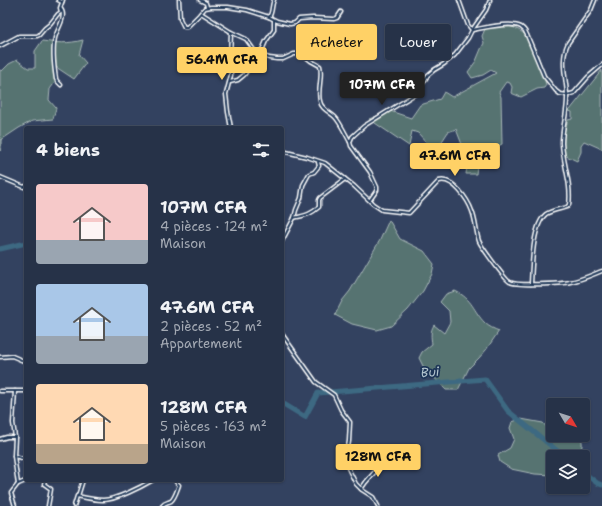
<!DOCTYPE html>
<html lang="fr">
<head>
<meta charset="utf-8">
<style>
  body { margin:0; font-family:"Shantell Sans",sans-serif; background:#323e52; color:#f1f3f6; height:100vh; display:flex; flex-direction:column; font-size:15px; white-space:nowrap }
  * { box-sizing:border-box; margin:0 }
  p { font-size:13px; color:#a4aab4 }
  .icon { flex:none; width:22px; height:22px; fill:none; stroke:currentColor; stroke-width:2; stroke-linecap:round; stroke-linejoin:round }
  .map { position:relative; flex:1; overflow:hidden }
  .sheet { position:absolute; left:24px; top:126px; width:260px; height:356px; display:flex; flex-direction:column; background:#263248; border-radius:4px; box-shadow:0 1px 3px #0004,0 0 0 1px #424d60 }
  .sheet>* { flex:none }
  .top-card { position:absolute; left:296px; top:24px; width:246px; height:36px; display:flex; gap:8px }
  .needle { width:26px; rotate:129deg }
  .fabs { position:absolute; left:546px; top:398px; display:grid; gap:8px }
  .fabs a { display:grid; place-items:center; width:44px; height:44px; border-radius:4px; background:#263248; box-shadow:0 1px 3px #0004,0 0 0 1px #424d60; font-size:20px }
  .price { position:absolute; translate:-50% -34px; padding:0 9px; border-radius:4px; background:#ffd166; color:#111; font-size:13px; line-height:26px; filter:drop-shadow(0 1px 2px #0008) }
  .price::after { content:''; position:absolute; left:50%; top:24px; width:12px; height:9px; margin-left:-6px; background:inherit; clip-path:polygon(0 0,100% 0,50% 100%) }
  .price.active { background:#222; color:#fff }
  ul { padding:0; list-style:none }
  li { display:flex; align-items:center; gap:12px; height:100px; padding:0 12px }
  li span { display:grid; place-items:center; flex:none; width:112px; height:80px; border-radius:4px; color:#555 }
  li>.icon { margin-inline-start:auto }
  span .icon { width:48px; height:48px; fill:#fffc; stroke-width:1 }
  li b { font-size:17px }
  h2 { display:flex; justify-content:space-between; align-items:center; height:48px; padding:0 12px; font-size:17px }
  .chip { padding:0 14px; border-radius:4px; background:#263248; box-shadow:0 1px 3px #0004,0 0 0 1px #424d60; font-size:14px; line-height:36px }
  .chip.active { background:#ffd166; color:#111 }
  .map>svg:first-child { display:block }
  .green { fill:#567371; stroke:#aab9b8 }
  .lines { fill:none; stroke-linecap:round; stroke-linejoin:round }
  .river { stroke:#3d6982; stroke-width:5 }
  .minor-casing { stroke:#fff; stroke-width:5 }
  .minor { stroke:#1d3557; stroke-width:2 }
  .labels { text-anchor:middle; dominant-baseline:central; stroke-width:3.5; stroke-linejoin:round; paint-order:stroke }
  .water-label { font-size:13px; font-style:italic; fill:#b1c3cd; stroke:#1d3557 }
</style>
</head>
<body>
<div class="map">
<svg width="602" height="506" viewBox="0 0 602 506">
  <rect width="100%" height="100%" fill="#334260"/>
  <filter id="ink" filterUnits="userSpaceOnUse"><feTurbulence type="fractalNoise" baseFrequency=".025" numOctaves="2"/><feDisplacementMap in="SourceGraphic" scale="8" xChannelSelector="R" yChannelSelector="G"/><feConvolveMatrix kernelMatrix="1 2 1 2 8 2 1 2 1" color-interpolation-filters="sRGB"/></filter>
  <g filter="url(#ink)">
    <g class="green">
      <path d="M495,24C533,25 539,54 546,85L544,88L537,89L521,97L511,93L512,87L510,83L506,82L499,92L501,97L502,144L478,157L476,174H466L467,166L461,159L463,147L456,129L448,132L439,146L427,143L418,133L412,131L409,146L369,119L390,111L411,118L420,105L440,99L444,92L452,97L496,73L491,70L483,75L472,78L468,72L476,61L481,49L484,43L482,36L485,29Z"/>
      <path d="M83,40L79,55L86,63L74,79L53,65L56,81L50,89L49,100L56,108L53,119L32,121L19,128L1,140V150L0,151V70L2,71L9,64L17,60L28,68H35V51L42,41C57,43 68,44 83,40Z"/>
      <polygon points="602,70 602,149 584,141 581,145 581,152 577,161 564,155 563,135 568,120 572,119 572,112 569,111 570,110"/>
      <polygon points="389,220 400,239 424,251 434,264 432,274 423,291 408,310 391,326 377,330 352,324 335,315 342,301 350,291 380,240"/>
      <path d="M455,291C473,299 473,311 485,323C489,327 494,329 499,331L486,350L479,358L469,368L458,390H446L423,366L419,358L422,352L432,344C431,337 430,331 434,325L444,333L450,322L449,311L440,302L446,294Z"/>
      <path d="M521,419L543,423L549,430L553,432V435H580C584,445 582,448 577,457H553V475L535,474L511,469L500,462L498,455L510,448L514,439L510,428L512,422Z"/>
    </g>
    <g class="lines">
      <g class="river">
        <polyline points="0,249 26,243"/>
        <polyline points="282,403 305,417 318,393 485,379 508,411 565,457"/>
        <polyline points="583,472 597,483 602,485"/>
      </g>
      <g class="minor-casing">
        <g id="minor">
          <polyline points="58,0 62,2"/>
          <polyline points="179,0 180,19 184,27 187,27 199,15 205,8 211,7 228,7 247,10 269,17 277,21 290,24 295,23 299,19 313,18 334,19 337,18 341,12"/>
          <polyline points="200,0 206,3 207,7"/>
          <polyline points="459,0 468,25 472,30"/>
          <path d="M61,9C67,17 57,29 55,38C52,51 54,66 56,79L57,81L61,85"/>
          <path d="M201,13L231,32L246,39L254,50L259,54L269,58L277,59H283L294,54H299L306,57L311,61L320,66C323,77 317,90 320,101C321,109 330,112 335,117C340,122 346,135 350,142"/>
          <path d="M269,17C273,12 271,6 274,0"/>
          <path d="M472,30C484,28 511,21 521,27C524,29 526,32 527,35L544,76L556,91L560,94L567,95L574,93L588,77L602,65"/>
          <polyline points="231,32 230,58 231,75 226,94 228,112 231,128"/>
          <polyline points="0,46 19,36 37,36 39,35 45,28 50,24 58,14 61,12 60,8 63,0"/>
          <polyline points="230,82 238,80 244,75 252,64 263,48 266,41 274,30 274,20"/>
          <path d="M282,151L307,157L325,163L354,186L373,204L382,210L409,213L439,181C453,177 468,200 472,211C476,221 476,232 479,241C481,246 506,281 510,282C516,286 562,284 570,282C581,280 592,275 602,271"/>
          <polyline points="0,177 24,187 26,186"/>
          <polyline points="370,200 377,190 377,187 370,172 351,146 350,142 352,137 354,135 364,126 417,93 428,75 434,70 444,64 455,55 468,38 472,30 486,10 490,0"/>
          <path d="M294,218C306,215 310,215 319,207V200L320,198L345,179"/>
          <polyline points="282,241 294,218 296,210 301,198 303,185 309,174 314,172 319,166 318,162"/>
          <path d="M531,284C532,267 532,225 546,214C552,210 561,209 567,207L569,205C572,184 563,164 562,143C562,127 568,111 567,94C566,77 560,60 568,43L591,10L595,0"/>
          <polyline points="282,334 316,382 334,395 341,410 350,422 349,441 346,460 347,466 356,484 362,490 373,497 378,506"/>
          <polyline points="0,357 12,356 26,362"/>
          <polyline points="0,391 26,391"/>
          <polyline points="15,391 13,423 15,437 14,456 18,484"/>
          <polyline points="0,439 7,437 15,437"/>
          <polyline points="14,456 26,459"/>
          <polyline points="45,480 44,484 51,489 48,506"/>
          <polyline points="361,489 366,482 385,460"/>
          <polyline points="78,496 83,480"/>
          <polyline points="15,506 11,493 18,484 28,480"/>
          <path d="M74,506L77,496C86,498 94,500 103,500C116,500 141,487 153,480"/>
          <path d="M162,506C165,502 167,503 171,501C175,498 177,490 179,485L176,482V480"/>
        </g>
      </g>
      <use href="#minor" class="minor"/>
    </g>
  </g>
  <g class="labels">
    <g class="water-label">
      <text transform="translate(430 372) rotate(-5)">Bui</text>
    </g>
  </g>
</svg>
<div class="fabs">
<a><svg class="needle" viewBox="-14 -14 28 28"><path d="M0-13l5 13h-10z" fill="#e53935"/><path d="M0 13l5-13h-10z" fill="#a4aab4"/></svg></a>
<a><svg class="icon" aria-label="layers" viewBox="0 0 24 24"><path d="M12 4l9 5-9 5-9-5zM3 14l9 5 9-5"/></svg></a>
</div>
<b class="price" style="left:222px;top:81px">56.4M CFA</b>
<b class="price active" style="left:382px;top:106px">107M CFA</b>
<b class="price" style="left:455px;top:177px">47.6M CFA</b>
<b class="price" style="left:378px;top:478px">128M CFA</b>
<div class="top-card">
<a class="chip active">Acheter</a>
<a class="chip">Louer</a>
</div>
<section class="sheet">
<h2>4 biens<svg class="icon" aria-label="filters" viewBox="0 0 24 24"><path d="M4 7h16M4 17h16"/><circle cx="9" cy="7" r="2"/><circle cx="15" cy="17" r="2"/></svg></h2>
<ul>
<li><span style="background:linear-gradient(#f6c9c9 70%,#9aa5b1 0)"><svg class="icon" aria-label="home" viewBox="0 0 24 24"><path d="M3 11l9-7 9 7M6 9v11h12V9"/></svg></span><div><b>107M CFA</b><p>4 pièces · 124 m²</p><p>Maison</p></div></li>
<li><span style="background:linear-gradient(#a9c7e8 65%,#9aa5b1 0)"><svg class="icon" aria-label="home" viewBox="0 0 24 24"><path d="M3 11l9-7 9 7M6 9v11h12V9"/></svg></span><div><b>47.6M CFA</b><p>2 pièces · 52 m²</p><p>Appartement</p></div></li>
<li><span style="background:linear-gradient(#ffd9b3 75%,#b9a48a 0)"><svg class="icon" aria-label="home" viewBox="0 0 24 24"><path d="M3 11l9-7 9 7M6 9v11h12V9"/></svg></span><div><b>128M CFA</b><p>5 pièces · 163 m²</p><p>Maison</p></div></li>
</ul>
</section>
</div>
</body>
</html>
